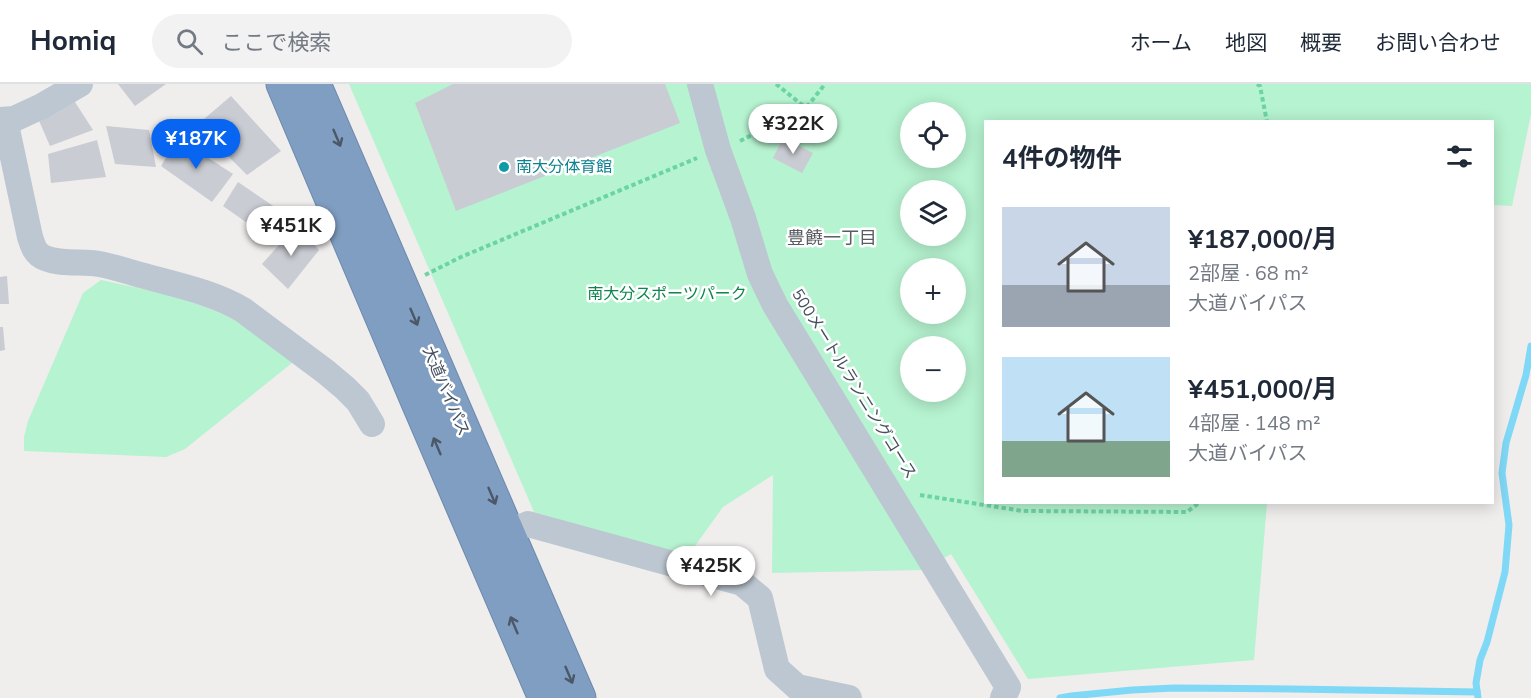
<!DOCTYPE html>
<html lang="ja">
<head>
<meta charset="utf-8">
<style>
  body { margin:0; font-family:"Nunito Sans","Noto Sans JP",sans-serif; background:#f2f2f3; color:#1f2937; height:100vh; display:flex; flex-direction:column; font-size:22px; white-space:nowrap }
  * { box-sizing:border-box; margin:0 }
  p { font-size:20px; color:#747a83 }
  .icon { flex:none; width:33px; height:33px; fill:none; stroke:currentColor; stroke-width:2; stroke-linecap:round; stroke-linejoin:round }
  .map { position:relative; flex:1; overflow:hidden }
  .panel { position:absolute; left:984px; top:36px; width:510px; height:384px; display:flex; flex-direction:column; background:#fff; border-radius:0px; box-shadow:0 3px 15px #0003 }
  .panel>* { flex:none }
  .buttons { position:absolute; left:900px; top:18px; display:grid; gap:12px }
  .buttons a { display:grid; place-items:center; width:66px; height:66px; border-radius:50%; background:#fff; box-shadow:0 3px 15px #0003; font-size:30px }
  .price { position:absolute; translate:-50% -51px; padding:0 14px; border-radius:21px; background:#fff; color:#222; font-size:20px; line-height:39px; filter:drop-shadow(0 2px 3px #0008) }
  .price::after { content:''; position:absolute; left:50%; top:36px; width:18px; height:14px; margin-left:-9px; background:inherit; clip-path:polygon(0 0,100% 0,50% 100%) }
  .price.on { background:#0765f1; color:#fff }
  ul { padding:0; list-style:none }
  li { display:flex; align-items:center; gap:18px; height:150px; padding:0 18px }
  li span { display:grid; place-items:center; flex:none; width:168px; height:120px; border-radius:0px; color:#555 }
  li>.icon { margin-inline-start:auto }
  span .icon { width:72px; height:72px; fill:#fffc; stroke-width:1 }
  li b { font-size:26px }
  h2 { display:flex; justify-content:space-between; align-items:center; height:72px; padding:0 18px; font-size:26px }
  header { display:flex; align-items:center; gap:36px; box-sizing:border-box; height:84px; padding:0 30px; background:#fff; border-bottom:2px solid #e0e1e3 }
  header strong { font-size:28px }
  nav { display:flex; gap:33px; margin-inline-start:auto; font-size:21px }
  .search { width:420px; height:54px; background:#f2f2f3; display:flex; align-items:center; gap:15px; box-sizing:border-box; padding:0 21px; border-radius:33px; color:#747a83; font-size:22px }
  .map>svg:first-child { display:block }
  .green { fill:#b6f3d0; fill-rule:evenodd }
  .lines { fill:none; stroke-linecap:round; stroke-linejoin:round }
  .stream { stroke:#7fd8f5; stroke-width:7 }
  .building { fill:#c9ccd3 }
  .highway-casing { stroke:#6b89ae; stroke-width:35 }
  .path { stroke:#6bd4a4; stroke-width:4; stroke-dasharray:4.5 3; stroke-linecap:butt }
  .minor { stroke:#bcc7d1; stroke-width:26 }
  .highway { stroke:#809ec2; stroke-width:33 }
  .oneway { stroke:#4a5867 }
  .culture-dot { fill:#0f9aa8; stroke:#fff; stroke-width:2 }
  .labels { text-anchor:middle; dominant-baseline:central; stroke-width:5; stroke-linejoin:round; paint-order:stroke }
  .culture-label { font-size:16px; fill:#0d838f; stroke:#fff; text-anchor:start }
  .park-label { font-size:16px; fill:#0d854d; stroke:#fff }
  .street-label { font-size:16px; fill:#44505d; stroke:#fff }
  .neighbourhood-label { font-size:18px; fill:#595d63; stroke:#fff }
</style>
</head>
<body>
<header>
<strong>Homiq</strong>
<div class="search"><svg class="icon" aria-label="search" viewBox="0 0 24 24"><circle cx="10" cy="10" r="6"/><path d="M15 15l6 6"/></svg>ここで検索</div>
<nav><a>ホーム</a><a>地図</a><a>概要</a><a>お問い合わせ</a></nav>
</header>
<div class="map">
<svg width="1531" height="614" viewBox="0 0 1531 614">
  <rect width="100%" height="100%" fill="#f0eded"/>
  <g class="green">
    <path d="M349,0H1531V30L1512,122L1493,121L1492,38H986V418L1267,419L1254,576L1028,595L951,470L924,486L772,489L773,391L723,423L687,473L534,428ZM910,28H956V74H910ZM910,106H956V152H910ZM910,184H956V230H910ZM910,262H956V308H910Z"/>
    <path d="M101,196C152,207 212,218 256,249C268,258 280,269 292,279L185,365L166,373L24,367V353L28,337L83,209Z"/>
  </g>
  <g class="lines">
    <g class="stream">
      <polyline points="1060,614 1071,612 1132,606 1174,604 1291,605 1477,608"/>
      <polyline points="1478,614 1476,599 1480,576 1487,558 1505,488 1509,441 1502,389 1506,359 1526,291 1531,262"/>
    </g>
  </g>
  <g class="building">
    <polygon points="118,0 166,0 135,22"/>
    <polygon points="453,0 665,0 680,39 456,127 415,19"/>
    <polygon points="231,12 281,67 247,91 197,41"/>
    <polygon points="73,15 93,46 50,62 37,32"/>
    <polygon points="106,42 149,46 156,83 115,80"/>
    <polygon points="178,54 233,90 212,118 161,82"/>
    <polygon points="783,54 813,69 802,89 773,74"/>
    <polygon points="97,56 106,93 51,99 48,70"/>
    <polygon points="238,98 285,130 270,155 223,122"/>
    <polygon points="297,141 319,166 288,205 262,180"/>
    <polygon points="7,192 9,220 0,220 0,193"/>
    <polygon points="0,243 3,243 5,266 0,267"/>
  </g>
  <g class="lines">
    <g class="highway-casing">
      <g id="highway">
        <polyline points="283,0 417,316 545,614"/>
        <polyline points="314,0 579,614"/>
      </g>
    </g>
    <g class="path">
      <polyline points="776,0 806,24"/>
      <polyline points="1257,0 1260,2 1267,38"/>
      <polyline points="740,57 806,24 825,0"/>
      <polyline points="425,191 461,173 697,74"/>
      <polyline points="920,411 1023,427 1187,428 1200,418"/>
    </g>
    <g class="minor">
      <polyline points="700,0 718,66 743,134 760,190 775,221 1008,603 1003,614"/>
      <polyline points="0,36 14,35 42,22 80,0"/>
      <path d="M5,36L30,153C33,162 35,170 45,174C62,181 82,177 99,180C116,183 132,189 148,193C181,202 214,209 243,226L326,288L345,304L358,317L372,340"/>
      <polyline points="508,449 528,440 742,499 760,514 777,585 797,603 849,614"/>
    </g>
    <use href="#highway" class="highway"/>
  </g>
  <defs><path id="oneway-shaft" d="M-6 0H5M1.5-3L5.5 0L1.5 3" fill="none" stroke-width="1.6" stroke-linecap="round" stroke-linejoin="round" transform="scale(1.5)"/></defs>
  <g class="oneway">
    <use href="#oneway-shaft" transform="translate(337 54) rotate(67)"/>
    <use href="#oneway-shaft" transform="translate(414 233) rotate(67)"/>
    <use href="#oneway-shaft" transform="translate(437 362) rotate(-113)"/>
    <use href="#oneway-shaft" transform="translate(492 412) rotate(67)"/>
    <use href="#oneway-shaft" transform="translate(514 541) rotate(-113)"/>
    <use href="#oneway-shaft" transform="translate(569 591) rotate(67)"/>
  </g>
  <circle class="culture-dot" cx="504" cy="83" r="6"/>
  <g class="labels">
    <g class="culture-label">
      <text x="516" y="83">南大分体育館</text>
    </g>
    <g class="park-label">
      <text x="667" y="210">南大分スポーツパーク</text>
    </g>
    <g class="street-label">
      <text transform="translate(854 300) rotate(58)">500メートルランニングコース</text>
      <text transform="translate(446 307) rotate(67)">大道バイパス</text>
    </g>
    <g class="neighbourhood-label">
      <text x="832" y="154">豊饒一丁目</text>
    </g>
  </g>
</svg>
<div class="buttons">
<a><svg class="icon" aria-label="locate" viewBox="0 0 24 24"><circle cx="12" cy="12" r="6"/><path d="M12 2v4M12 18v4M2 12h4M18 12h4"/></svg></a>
<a><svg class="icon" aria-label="layers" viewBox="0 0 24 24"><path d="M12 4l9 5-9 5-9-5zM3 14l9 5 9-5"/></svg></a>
<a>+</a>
<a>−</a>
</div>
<b class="price" style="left:793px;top:71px">¥322K</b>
<b class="price on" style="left:196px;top:86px">¥187K</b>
<b class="price" style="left:291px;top:173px">¥451K</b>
<b class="price" style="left:711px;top:513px">¥425K</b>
<section class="panel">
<h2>4件の物件<svg class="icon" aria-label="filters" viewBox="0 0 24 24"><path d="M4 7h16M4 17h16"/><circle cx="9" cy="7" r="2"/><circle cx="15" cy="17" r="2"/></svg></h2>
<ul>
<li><span style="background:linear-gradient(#c9d6e8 65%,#9aa5b1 0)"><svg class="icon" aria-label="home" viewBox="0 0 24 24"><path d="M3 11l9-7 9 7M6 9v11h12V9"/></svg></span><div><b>¥187,000/月</b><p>2部屋 · 68 m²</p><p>大道バイパス</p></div></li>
<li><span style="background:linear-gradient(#bfe0f5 70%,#7fa58c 0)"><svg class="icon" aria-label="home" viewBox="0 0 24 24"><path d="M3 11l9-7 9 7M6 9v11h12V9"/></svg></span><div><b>¥451,000/月</b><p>4部屋 · 148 m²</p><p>大道バイパス</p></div></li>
</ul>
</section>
</div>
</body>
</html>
